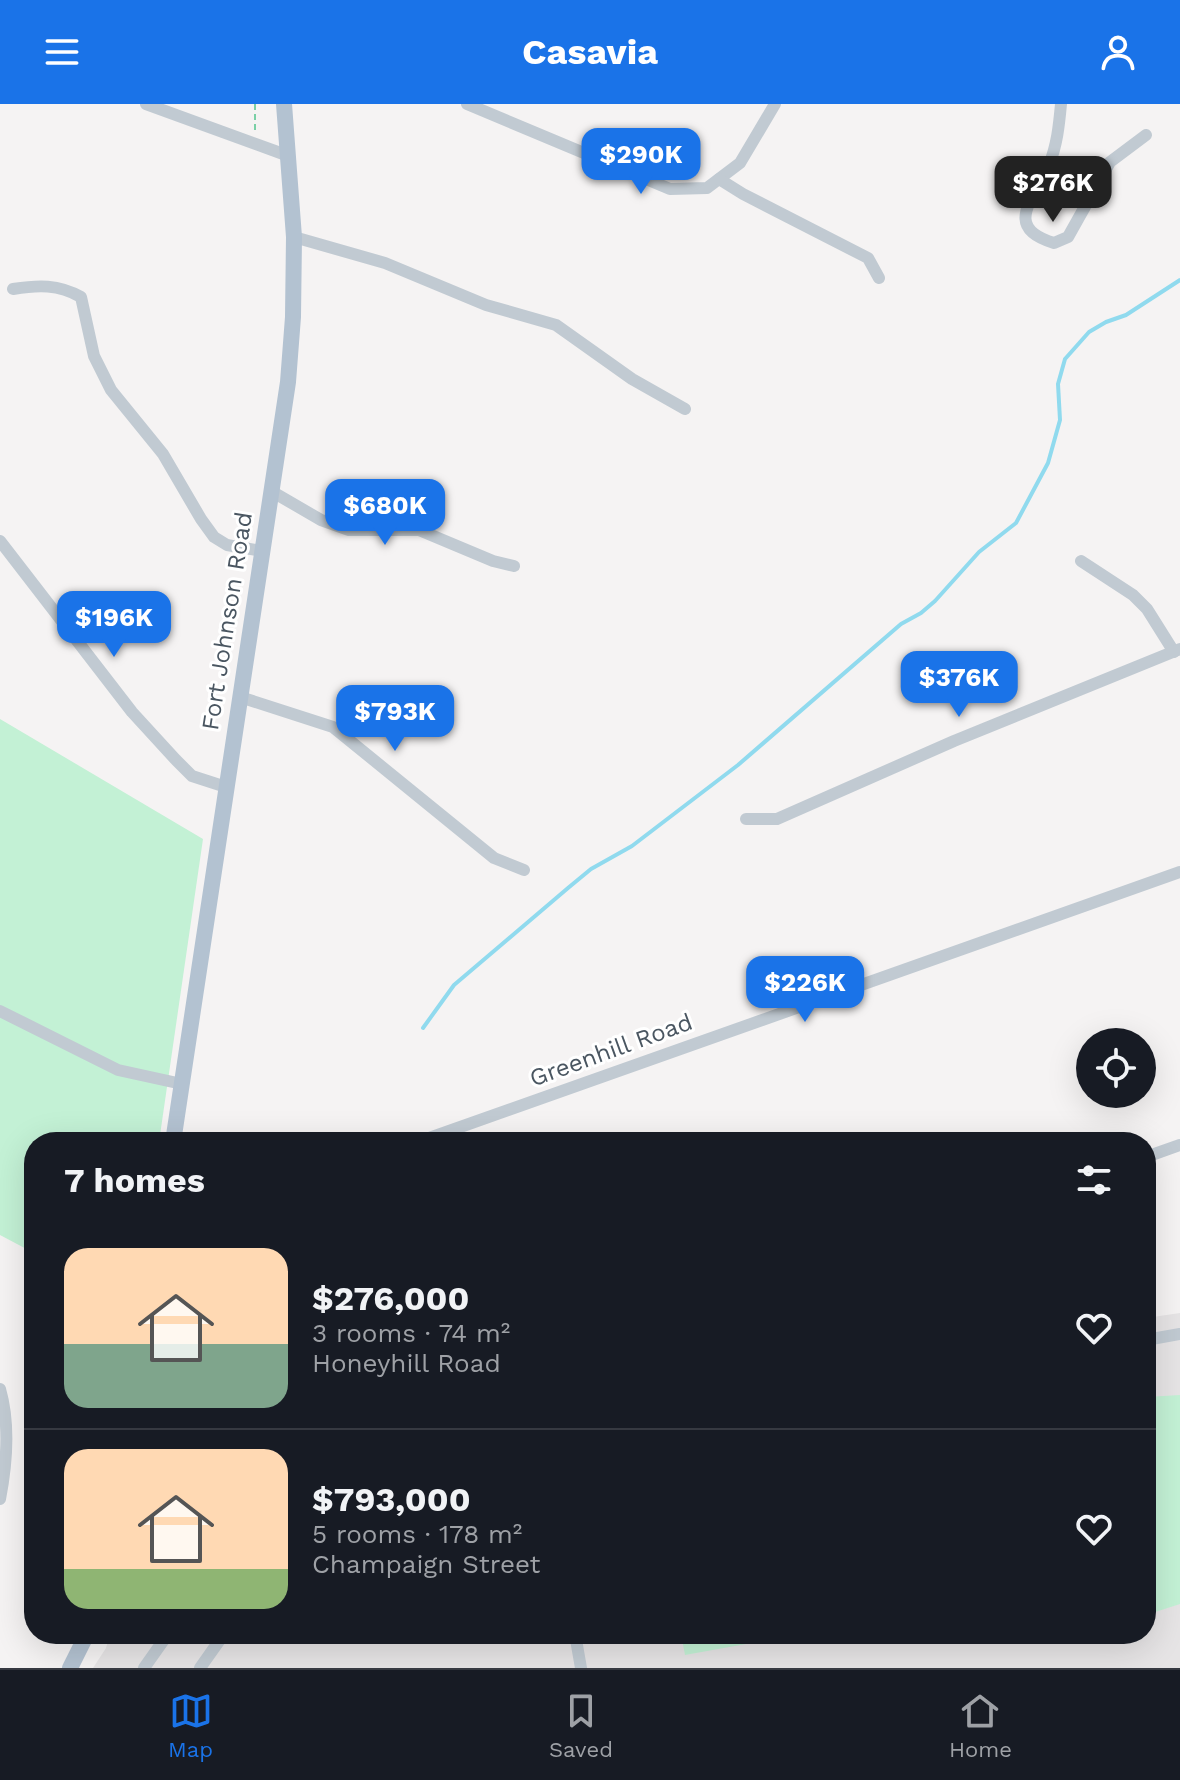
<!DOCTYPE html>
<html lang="en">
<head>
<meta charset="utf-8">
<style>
  body { margin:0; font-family:"Work Sans",sans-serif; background:#242831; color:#f1f3f6; height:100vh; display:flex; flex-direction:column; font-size:30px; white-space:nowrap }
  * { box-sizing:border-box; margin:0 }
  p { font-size:26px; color:#9ea1a6 }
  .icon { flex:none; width:44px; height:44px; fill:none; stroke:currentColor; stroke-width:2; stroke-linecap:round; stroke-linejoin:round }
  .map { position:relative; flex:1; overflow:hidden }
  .side { position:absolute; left:24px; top:1028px; width:1132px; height:512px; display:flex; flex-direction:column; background:#171b24; border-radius:32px; box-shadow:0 8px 32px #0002 }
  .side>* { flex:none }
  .fabs { position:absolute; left:1076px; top:924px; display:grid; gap:16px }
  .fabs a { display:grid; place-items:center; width:80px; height:80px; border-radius:50%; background:#171b24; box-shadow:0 8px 32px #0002; font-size:40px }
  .price { position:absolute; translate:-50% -68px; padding:0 18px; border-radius:16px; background:#1a73e8; color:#fff; font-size:26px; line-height:52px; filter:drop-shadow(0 2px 4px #0008) }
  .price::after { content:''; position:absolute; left:50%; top:48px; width:24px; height:18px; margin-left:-12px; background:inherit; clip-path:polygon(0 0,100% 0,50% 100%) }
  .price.active { background:#222; color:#fff }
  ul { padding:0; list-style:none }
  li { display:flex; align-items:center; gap:24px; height:200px; padding:0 40px }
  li+li { border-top:2px solid #363941 }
  li span { display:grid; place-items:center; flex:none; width:224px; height:160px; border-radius:24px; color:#555 }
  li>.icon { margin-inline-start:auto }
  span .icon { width:96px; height:96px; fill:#fffc; stroke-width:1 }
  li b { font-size:34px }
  h2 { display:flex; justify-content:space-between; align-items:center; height:96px; padding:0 40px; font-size:34px }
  header { display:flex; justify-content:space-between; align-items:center; height:104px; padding:0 40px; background:#1a73e8; color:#fff; font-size:36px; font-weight:700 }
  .menu { display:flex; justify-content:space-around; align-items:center; height:112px; border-top:2px solid #363941; background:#171b24; font-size:22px; color:#9ea1a6 }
  .menu a { display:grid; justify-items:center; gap:4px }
  .menu .active { color:#1a73e8 }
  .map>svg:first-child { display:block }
  .education { fill:#e6e4e5 }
  .garden { fill:#c3f1d5 }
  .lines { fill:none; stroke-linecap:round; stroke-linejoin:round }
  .stream { stroke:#90daee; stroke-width:4 }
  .path { stroke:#7ad0a6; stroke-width:2; stroke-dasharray:6 4; stroke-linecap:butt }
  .minor { stroke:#c1cad2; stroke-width:12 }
  .major { stroke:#b3c2d1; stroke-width:16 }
  .labels { text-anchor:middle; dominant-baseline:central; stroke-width:6; stroke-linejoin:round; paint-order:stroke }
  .street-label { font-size:24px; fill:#4a5661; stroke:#fff }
</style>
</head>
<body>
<header><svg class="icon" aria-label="menu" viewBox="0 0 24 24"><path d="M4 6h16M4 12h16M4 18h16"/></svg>Casavia<svg class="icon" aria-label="person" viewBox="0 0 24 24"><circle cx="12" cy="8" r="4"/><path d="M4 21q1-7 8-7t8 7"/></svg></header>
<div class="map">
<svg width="1180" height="1564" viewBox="0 0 1180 1564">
  <rect width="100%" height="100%" fill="#f5f3f3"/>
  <polygon class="education" points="1180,1209 1180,1564 93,1564 106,1544 110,1530 1146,1530 1146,1214"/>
  <g class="garden">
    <polygon points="0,615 203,735 159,1038 34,1038 34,1149 0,1131"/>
    <polygon points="1180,1291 1180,1500 1146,1511 1146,1293"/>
    <polygon points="681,1530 801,1530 685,1551"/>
  </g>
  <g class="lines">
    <polyline class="stream" points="423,924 454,881 568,784 591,765 632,742 738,661 901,520 921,509 935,497 979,448 1016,419 1048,359 1060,316 1058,280 1065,255 1089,228 1106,218 1126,211 1180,176"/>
    <polyline class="path" points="255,0 255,27"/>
    <g class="minor">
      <polyline points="146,0 286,51"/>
      <polyline points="467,0 670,85 707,84 740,59 775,0"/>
      <path d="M1061,0C1059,22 1057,41 1049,61C1037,92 1000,123 1054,139L1068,133L1110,58L1146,31"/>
      <polyline points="719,75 743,90 868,154 879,174"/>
      <polyline points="294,133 385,159 486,201 556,221 632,275 685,305"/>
      <path d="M13,185C38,181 58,180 81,193L94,252L111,286L163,350L201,415L214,433L227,441L262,447"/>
      <polyline points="271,387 321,416 349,426 419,426 493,457 514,462"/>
      <polyline points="0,437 132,608 176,656 192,672 226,683"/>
      <polyline points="1081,457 1133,491 1147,505 1174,548"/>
      <polyline points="240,593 333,623 494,754 524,766"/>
      <polyline points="746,715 777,715 954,637 1180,545"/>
      <polyline points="0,907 118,966 182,980"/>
      <polyline points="418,1038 1180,768"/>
      <polyline points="1146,1053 1180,1041"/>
      <polyline points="1146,1236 1180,1230"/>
      <path d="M0,1285C10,1320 7,1359 0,1395"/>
      <polyline points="575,1530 581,1564"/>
      <polyline points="144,1564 168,1530"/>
      <polyline points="200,1564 224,1530"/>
    </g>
    <g class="major">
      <polyline points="173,1038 288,278 293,213 294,133 284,0"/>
      <polyline points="70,1564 87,1530"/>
    </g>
  </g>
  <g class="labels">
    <g class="street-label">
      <text transform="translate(227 517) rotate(-81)">Fort Johnson Road</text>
      <text transform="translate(611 946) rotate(-20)">Greenhill Road</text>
    </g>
  </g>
</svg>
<div class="fabs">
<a><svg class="icon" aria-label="locate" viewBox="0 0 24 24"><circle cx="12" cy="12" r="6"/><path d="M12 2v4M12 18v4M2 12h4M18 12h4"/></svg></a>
</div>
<b class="price" style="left:641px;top:92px">$290K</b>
<b class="price active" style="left:1053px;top:120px">$276K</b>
<b class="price" style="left:385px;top:443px">$680K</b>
<b class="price" style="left:114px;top:555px">$196K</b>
<b class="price" style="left:959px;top:615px">$376K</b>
<b class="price" style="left:395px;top:649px">$793K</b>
<b class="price" style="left:805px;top:920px">$226K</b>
<section class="side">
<h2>7 homes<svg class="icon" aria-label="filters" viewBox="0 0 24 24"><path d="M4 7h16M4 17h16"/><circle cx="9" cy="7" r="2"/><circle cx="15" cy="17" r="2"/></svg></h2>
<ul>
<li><span style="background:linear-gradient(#ffd9b3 60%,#7fa58c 0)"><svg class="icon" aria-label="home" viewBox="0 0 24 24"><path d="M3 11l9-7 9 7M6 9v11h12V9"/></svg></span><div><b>$276,000</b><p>3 rooms · 74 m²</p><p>Honeyhill Road</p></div><svg class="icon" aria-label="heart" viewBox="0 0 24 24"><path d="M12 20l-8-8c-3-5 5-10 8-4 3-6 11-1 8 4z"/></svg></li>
<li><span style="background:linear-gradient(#ffd9b3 75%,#8fb573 0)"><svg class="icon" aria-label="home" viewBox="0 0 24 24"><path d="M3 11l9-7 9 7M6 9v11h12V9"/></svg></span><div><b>$793,000</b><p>5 rooms · 178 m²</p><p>Champaign Street</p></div><svg class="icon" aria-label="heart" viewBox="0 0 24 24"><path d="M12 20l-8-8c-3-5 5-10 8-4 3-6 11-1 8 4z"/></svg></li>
</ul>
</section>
</div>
<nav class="menu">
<a class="active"><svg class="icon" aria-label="map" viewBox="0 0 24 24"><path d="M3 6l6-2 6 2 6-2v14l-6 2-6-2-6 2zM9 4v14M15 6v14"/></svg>Map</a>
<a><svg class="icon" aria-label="saved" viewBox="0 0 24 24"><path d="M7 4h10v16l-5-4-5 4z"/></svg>Saved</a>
<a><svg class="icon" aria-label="home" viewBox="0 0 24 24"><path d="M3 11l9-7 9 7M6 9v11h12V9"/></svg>Home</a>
</nav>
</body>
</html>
